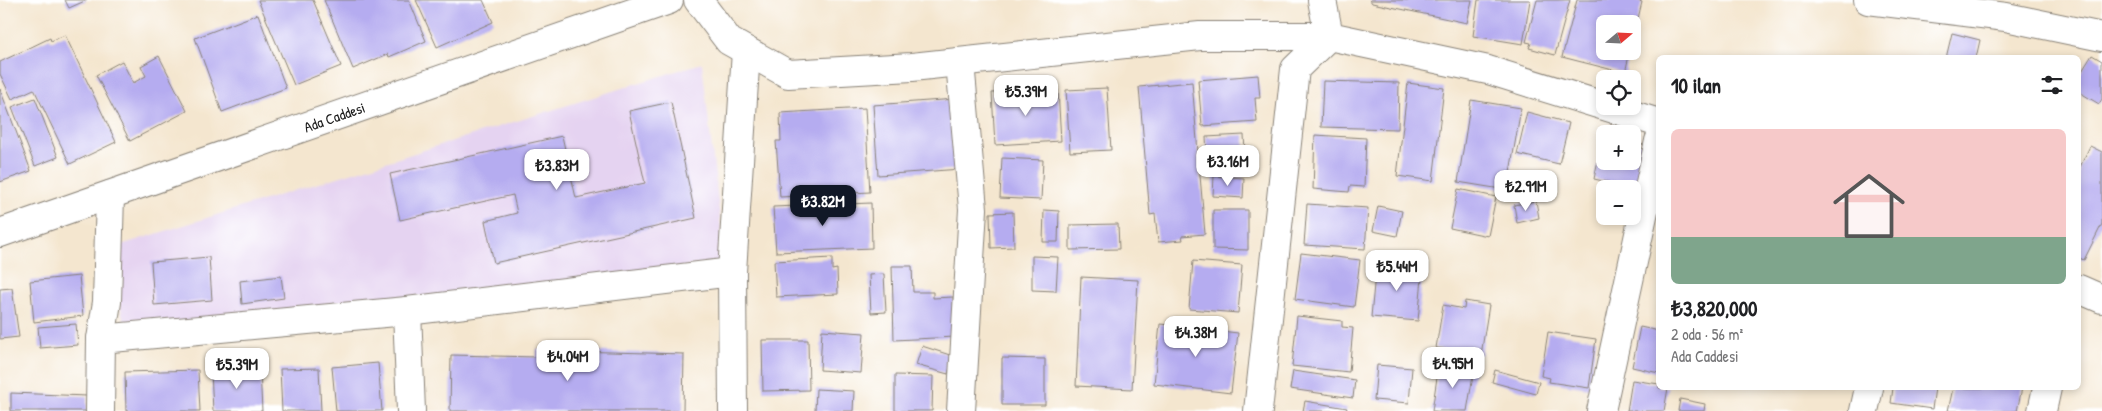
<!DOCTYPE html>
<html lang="tr">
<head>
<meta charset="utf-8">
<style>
  body { margin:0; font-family:"Patrick Hand",sans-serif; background:#f2f2f2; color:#202124; height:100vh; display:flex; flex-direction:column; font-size:19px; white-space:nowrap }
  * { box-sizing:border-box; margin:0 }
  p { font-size:16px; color:#757577 }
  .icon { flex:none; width:28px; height:28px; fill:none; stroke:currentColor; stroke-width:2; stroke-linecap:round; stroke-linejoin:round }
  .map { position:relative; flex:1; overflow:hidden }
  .sheet { position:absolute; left:1656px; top:55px; width:425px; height:335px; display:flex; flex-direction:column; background:#fff; border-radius:8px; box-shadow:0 2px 8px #0003 }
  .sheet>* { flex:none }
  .needle { width:32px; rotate:71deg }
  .fabs { position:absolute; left:1596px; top:15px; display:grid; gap:10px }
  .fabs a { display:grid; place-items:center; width:45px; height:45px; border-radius:8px; background:#fff; box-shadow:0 2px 8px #0003; font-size:25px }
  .price { position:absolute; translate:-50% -42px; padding:0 11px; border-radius:10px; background:#fff; color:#222; font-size:16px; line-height:32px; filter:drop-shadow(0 1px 2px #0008) }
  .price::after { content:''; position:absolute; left:50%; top:30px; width:15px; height:11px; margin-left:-8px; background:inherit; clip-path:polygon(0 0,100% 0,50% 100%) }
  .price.current { background:#111827; color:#fff }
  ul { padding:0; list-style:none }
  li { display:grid; align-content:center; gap:10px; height:265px; padding:0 15px }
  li+li { border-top:1px solid #e0e0e0 }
  li span { display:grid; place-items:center; height:155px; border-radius:8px; color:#555 }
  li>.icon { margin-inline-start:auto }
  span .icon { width:90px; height:90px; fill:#fffc; stroke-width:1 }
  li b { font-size:21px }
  h2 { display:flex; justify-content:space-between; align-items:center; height:60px; padding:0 15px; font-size:21px }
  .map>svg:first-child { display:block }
  .built { fill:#e5d3f1 }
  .building { fill:#b5acf0 }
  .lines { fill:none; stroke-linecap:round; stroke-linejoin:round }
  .minor-casing { stroke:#888176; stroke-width:30 }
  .tertiary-casing { stroke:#888176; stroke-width:30 }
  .secondary-casing { stroke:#888176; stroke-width:30 }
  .minor { stroke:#fff; stroke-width:28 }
  .tertiary { stroke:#fff; stroke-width:28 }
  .secondary { stroke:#fff; stroke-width:28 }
  .labels { text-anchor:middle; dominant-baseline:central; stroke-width:4.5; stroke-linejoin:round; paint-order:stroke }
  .street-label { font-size:15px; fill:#1c1c1c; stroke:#fff }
</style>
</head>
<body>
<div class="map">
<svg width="2102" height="411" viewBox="0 0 2102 411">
  <rect width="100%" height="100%" fill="#fff"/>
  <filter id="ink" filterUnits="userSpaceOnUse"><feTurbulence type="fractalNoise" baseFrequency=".02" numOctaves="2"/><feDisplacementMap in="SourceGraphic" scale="10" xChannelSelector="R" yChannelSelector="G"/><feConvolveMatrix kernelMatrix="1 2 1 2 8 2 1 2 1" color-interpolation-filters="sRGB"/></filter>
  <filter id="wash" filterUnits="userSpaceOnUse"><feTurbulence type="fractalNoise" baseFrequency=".0096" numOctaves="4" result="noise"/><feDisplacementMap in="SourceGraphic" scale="20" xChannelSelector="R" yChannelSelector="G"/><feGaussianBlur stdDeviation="1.12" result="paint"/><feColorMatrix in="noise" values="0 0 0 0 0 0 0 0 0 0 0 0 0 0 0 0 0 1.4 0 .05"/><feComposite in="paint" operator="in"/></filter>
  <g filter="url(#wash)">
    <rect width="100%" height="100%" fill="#f4e6cf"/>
    <polygon class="built" points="702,63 725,262 127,336 108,249"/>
    <g id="blocks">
      <g class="building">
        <polygon points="65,0 87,0 69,8"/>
        <polygon points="258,0 313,0 341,66 294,85"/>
        <polygon points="324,0 409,0 426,41 389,57 388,54 353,69"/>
        <polygon points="416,0 483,0 493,22 437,47"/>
        <polygon points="1370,0 1472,0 1467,23 1372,3"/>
        <polygon points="1478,0 1530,0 1523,44 1473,36"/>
        <polygon points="1537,0 1570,0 1555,55 1529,48 1531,43 1526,42"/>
        <polygon points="1577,0 1636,0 1642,2 1633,39 1632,24 1605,24 1605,51 1630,51 1625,73 1562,57"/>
        <polygon points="258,14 286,88 222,112 195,38"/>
        <polygon points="1952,33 1980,40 1976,58 1946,58"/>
        <polygon points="65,35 116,142 70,164 34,89 12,99 0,74 0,62 50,38 51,41"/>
        <polygon points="2092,55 2102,61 2102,99 2099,104 2079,92 2079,76"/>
        <polygon points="159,56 187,111 130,141 96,75 122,61 133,83 146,76 141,66"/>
        <polygon points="1258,75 1260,98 1255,98 1257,122 1202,126 1198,80"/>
        <polygon points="1323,81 1399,83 1398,129 1321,127"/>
        <polygon points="1192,82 1205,234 1182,236 1183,240 1158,242 1155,214 1150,215 1139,87"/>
        <polygon points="1408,83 1444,88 1433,181 1397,176"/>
        <polygon points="1107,88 1111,150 1070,152 1066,90"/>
        <polygon points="0,89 31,171 0,182"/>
        <polygon points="1058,90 1061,141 995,145 992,93"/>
        <polygon points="35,98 58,157 35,166 12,107"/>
        <polygon points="956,99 961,169 878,175 873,105"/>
        <polygon points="1471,100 1521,108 1507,190 1458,182"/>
        <polygon points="671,102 696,218 494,263 485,221 517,213 513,195 400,220 390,174 562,136 576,198 645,183 629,111"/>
        <polygon points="865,108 870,192 780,197 776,141 781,141 780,113"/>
        <polygon points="1527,112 1569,123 1559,164 1517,154"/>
        <polygon points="1244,135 1246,167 1208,169 1206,137"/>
        <polygon points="1315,135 1366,138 1364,187 1350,186 1349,192 1313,189"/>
        <polygon points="1603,136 1605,136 1605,161 1632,161 1632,142 1644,145 1635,188 1594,179"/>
        <polygon points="2090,146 2102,152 2102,224 2084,260 2079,258 2079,169"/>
        <polygon points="1002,158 1043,160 1041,200 1000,198"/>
        <polygon points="1214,176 1244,178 1243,198 1213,196"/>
        <polygon points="1458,189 1496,197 1488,236 1450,228"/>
        <polygon points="1536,201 1539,218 1517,223 1514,205"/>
        <polygon points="871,203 872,248 776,252 773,207"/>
        <polygon points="1307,204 1368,208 1365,249 1304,245"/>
        <polygon points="1378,206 1402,211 1397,236 1373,231"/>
        <polygon points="1044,210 1059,211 1058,242 1043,242"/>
        <polygon points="1213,210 1248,210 1248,250 1213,249"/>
        <polygon points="1013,212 1014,247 991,248 990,213"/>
        <polygon points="1118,224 1119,249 1070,250 1070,225"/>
        <polygon points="1301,253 1360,260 1354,307 1295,299"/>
        <polygon points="1032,256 1058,257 1056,291 1032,290"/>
        <polygon points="209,257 212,300 154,305 151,262"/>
        <polygon points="832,258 832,270 837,269 838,294 776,297 774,261"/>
        <polygon points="1193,261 1242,265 1238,313 1189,309"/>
        <polygon points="1376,263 1423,267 1418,321 1371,317"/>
        <polygon points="892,266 912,266 913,292 933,292 933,298 953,297 955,337 894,340"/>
        <polygon points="884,274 886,312 871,313 869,275"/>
        <polygon points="79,276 83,316 34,322 30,281"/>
        <polygon points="281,276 284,298 242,304 240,281"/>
        <polygon points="1081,277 1138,280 1132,389 1076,386"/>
        <polygon points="12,288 19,337 0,339 0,289"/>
        <polygon points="1465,301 1489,305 1481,355 1436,348 1443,305 1464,309"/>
        <polygon points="1297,316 1342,321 1342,327 1353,328 1349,372 1292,366"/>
        <polygon points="76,324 78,345 40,348 38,327"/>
        <polygon points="1160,324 1238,333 1231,393 1154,384"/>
        <polygon points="1640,327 1659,331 1659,373 1632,367"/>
        <polygon points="822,330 864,333 861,373 820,370"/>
        <polygon points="1548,332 1596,339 1589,388 1549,382 1550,378 1541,376"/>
        <polygon points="762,340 808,340 809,390 763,391"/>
        <polygon points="922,346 953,356 948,374 916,365"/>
        <polygon points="537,350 684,354 683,411 450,411 451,355 537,357"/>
        <polygon points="1002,358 1045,359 1045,405 1002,405"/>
        <polygon points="378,363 382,411 336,411 332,367"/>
        <polygon points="1439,364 1474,370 1467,411 1432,411"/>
        <polygon points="1377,365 1412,368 1409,403 1374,400"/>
        <polygon points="319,368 321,411 282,411 280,369"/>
        <polygon points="260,369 262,411 213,411 211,371"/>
        <polygon points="198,370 200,411 126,411 125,372"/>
        <polygon points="1495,370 1539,382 1536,394 1492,382"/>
        <polygon points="1293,371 1355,380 1353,398 1290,389"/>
        <polygon points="895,375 933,376 932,411 895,411"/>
        <polygon points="1632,380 1659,384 1659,388 1668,388 1664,411 1627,411"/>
        <polygon points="1893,388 1935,388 1932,409 1891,403"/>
        <polygon points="1953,388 2022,388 2017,411 1948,411"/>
        <polygon points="816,389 854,391 853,411 815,411"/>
        <polygon points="11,393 87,396 87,411 11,411"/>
        <polygon points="1680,399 1705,404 1704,411 1678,411"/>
        <polygon points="1305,401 1347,408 1346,411 1303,411"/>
      </g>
    </g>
  </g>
  <g filter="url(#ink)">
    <use href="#blocks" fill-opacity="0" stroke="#888176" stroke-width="1"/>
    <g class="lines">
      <g class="minor-casing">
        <g id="minor">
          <polyline points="1868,0 2006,17 2102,37"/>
          <polyline points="960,62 973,209 961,411"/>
          <polyline points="407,311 411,411"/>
          <polyline points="101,339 407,311 732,272"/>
          <polyline points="100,411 101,339 107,302 110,195"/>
          <polyline points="733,411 732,272 746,51"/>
          <polyline points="1601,411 1659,141"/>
          <polyline points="1864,411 1869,388"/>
          <polyline points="2042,411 2047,388"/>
        </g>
      </g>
      <g class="tertiary-casing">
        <g id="tertiary">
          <polyline points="1322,0 1329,36 1488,70 1659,123"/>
          <polyline points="2079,289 2102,299"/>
        </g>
      </g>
      <g class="secondary-casing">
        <g id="secondary">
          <polyline points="698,0 729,41 788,74 912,67 1200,36 1329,36 1295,69 1258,411"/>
          <path id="s1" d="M0,233L669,0"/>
        </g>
      </g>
      <use href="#minor" class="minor"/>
      <use href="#tertiary" class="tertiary"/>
      <use href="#secondary" class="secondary"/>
    </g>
  </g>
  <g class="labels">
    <g class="street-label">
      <text stroke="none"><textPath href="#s1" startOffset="354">Ada Caddesi</textPath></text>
    </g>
  </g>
</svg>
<div class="fabs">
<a><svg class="needle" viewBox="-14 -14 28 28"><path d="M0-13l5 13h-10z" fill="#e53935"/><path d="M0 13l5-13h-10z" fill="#757577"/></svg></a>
<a><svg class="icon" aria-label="locate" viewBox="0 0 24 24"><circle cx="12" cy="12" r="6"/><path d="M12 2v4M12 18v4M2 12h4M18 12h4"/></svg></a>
<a>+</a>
<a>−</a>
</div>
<b class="price" style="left:1026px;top:117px">₺5.39M</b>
<b class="price" style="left:1228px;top:187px">₺3.16M</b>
<b class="price" style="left:557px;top:191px">₺3.83M</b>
<b class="price" style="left:1526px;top:212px">₺2.91M</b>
<b class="price current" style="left:823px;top:227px">₺3.82M</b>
<b class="price" style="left:1397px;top:292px">₺5.44M</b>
<b class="price" style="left:1196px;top:358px">₺4.38M</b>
<b class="price" style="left:568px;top:382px">₺4.04M</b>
<b class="price" style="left:1453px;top:389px">₺4.95M</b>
<b class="price" style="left:237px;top:390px">₺5.39M</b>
<section class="sheet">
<h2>10 ilan<svg class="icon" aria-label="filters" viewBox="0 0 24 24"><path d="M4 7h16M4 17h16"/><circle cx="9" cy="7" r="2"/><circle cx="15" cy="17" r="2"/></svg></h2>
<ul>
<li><span style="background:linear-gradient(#f6c9c9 70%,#7fa58c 0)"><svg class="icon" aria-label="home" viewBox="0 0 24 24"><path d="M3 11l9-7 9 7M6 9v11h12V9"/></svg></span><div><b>₺3,820,000</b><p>2 oda · 56 m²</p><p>Ada Caddesi</p></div></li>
</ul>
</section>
</div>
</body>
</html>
